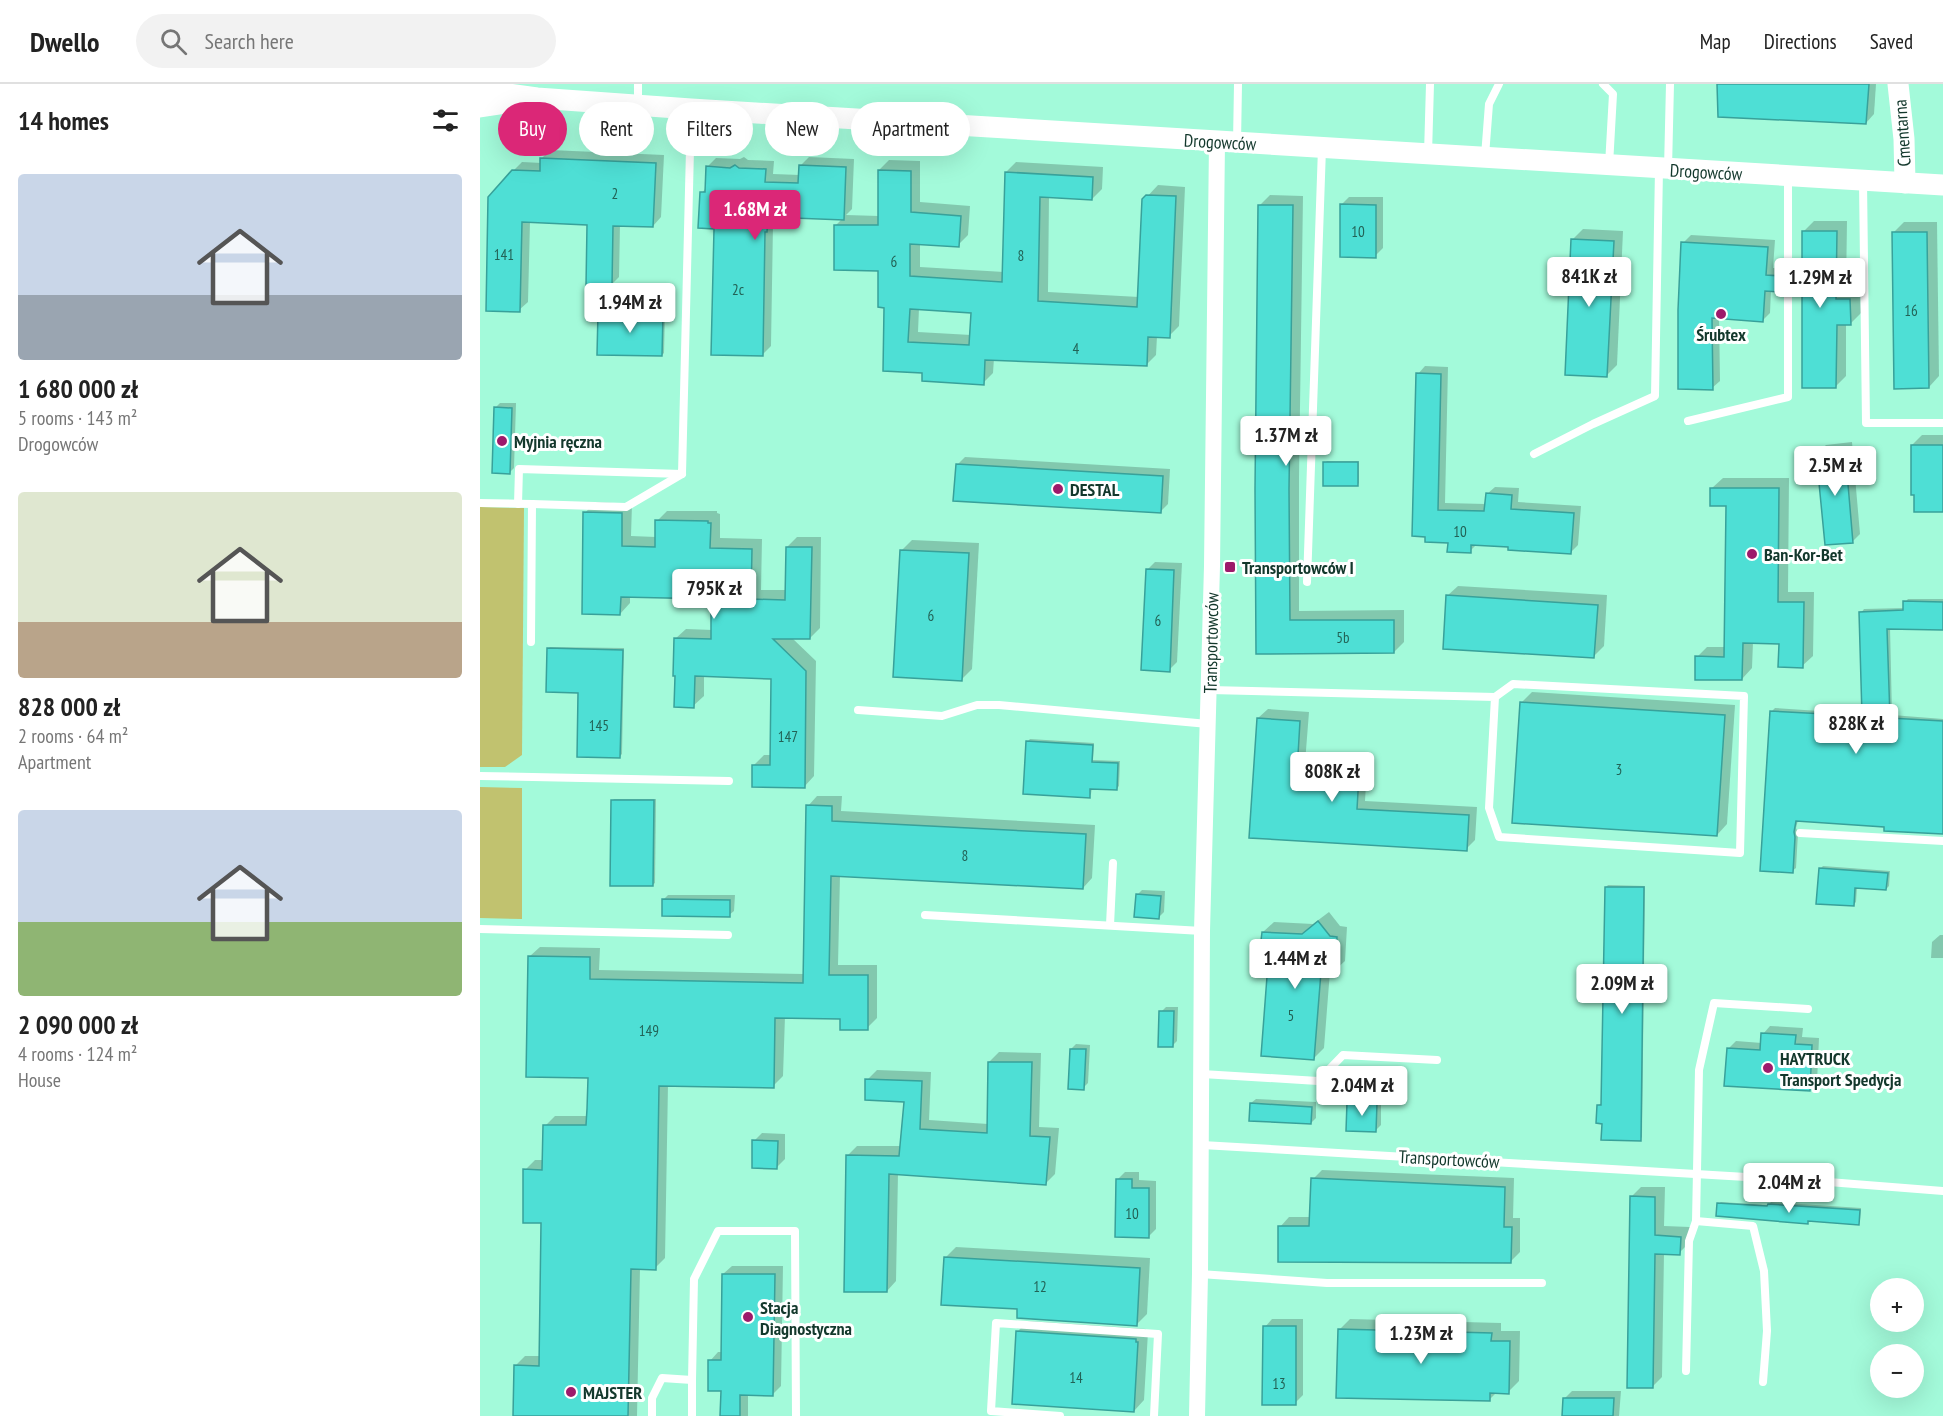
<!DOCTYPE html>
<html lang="en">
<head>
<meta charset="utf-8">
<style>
  body { margin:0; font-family:"PT Sans Narrow",sans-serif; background:#f2f2f2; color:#222; height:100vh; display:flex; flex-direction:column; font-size:22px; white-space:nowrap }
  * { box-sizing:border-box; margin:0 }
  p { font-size:20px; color:#767676 }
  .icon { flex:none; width:33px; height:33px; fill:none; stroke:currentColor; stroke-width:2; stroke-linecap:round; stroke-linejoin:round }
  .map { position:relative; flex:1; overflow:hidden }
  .side { display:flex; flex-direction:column; background:#fff; width:480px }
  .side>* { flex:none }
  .guide { position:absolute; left:18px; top:18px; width:570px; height:54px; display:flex; gap:12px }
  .fabs { position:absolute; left:1390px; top:1194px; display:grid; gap:12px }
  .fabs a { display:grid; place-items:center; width:54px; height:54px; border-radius:50%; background:#fff; box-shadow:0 6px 24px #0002; font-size:30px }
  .price { position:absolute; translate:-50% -51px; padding:0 14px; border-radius:6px; background:#fff; color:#222; font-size:20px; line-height:39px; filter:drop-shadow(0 2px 3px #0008) }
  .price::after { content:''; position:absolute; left:50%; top:36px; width:18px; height:14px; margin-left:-9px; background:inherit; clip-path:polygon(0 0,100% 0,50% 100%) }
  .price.current { background:#db2777; color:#fff }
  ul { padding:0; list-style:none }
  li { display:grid; align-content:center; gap:12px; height:318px; padding:0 18px }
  li span { display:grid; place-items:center; height:186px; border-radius:6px; color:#555 }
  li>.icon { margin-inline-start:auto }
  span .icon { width:108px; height:108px; fill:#fffc; stroke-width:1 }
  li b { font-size:26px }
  h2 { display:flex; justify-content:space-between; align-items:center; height:72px; padding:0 18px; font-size:26px }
  .tag { padding:0 21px; border-radius:27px; background:#fff; box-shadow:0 6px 24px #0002; font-size:21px; line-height:54px }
  .tag.current { background:#db2777; color:#fff }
  header { display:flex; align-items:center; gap:36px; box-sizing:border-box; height:84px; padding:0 30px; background:#fff; border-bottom:2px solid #e0e0e0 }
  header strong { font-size:28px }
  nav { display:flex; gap:33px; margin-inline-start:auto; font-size:21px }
  .search { width:420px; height:54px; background:#f2f2f2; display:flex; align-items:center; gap:15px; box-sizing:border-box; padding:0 21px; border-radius:33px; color:#767676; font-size:22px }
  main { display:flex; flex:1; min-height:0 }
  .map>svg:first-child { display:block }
  .green { fill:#c1c26f }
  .shadow { fill:#0003; fill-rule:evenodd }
  .building { fill:#4edfd5; stroke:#38a19a; stroke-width:1.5; fill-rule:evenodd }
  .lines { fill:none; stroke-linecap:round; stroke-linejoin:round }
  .service { stroke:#fff; stroke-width:8 }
  .minor { stroke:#fff; stroke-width:16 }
  .tertiary { stroke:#fff; stroke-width:21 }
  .poi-dot { fill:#9d1a6b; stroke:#fff; stroke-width:2 }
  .labels { text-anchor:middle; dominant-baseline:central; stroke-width:6; stroke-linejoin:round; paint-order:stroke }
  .number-label { font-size:15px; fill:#226256 }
  .street-label { font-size:18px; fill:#13382c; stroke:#fff }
  .poi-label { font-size:18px; font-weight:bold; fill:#13382c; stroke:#fff; text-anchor:start }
</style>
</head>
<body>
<header>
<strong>Dwello</strong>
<div class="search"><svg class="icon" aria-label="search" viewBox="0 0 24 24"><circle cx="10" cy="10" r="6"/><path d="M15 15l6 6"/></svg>Search here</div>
<nav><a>Map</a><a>Directions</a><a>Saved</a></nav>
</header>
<main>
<section class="side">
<h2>14 homes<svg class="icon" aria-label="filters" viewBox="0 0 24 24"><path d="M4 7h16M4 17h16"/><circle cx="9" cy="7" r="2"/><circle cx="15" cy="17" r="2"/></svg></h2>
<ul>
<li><span style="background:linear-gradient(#c9d6e8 65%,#9aa5b1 0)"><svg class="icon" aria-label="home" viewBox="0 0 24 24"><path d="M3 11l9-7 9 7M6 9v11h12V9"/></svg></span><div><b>1 680 000 zł</b><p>5 rooms · 143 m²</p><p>Drogowców</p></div></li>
<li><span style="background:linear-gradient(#dfe7d0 70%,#b9a48a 0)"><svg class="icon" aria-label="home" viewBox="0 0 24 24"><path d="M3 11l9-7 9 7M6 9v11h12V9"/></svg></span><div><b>828 000 zł</b><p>2 rooms · 64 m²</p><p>Apartment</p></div></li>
<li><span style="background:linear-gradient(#c9d6e8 60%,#8fb573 0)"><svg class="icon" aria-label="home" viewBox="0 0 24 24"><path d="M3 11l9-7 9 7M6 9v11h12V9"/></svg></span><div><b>2 090 000 zł</b><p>4 rooms · 124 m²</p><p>House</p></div></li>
</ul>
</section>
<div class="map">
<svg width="1463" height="1332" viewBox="0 0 1463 1332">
  <rect width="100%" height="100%" fill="#a3fada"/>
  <g class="green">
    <polygon points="0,423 44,424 42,671 25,683 0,683"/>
    <polygon points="0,703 42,704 42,835 0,834"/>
  </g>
  <g class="shadow">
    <polygon points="1239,0 1396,0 1394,30 1386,39"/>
    <polygon points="70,66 184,71 181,133 173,142 140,140 139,193 131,201 109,139 50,137 48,218 39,226 33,87 42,78 62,79 62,74"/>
    <path d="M264,73L268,76L294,77L293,90L320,91V82L329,73L374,75L372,125L366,131L399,132V86L409,76L440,77V118L490,122L488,151L478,161L440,159V183L524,188L526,88L536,78L623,83L622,105L612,115L569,112L568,208L659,213L664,116L678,101L705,103L699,242L689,252H677L676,271L666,281L514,274L513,289L503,299L444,287L406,222L399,185L356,141L363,134L296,132L293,140L291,262L282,271L222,109L226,104L227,83L236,74L260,75ZM439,224L492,228L491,251L438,248Z"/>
    <polygon points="790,111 823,112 819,394 819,527 924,526 924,558 914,568 777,568 780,121"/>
    <polygon points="869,113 903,113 903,164 895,172 861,121"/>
    <polygon points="1334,137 1367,137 1366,205 1380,205 1381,229 1370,240 1366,240 1366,292 1356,302 1323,208 1316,194 1323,187 1323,148"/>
    <polygon points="1424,138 1457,138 1459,292 1449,303 1413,149"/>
    <polygon points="1103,145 1143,147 1137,281 1127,291 1093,155"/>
    <polygon points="1211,151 1295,156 1293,184 1309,185 1309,199 1301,207 1291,206 1290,229 1282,237 1239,233 1240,297 1232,304 1203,159"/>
    <polygon points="121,226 185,228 184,269 182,271 119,228"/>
    <polygon points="945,282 968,283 965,419 1006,420 1007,410 1015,403 1039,404 1038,418 1101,422 1098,461 1091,468 997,460 990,467 969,457 946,457 938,290"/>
    <polygon points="20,319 36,319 34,384 29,389 15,324"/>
    <polygon points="1442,351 1463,351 1463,426 1432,361"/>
    <polygon points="1372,358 1380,450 1372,458 1338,368 1346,361"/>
    <polygon points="485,373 690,385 688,420 680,428 477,381"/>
    <polygon points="847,377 879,377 879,399 877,401 845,379"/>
    <polygon points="1243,394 1309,394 1308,508 1334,508 1333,572 1322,582 1300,558 1273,558 1272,584 1262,595 1217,573 1227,563 1245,563 1247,420 1232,404"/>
    <polygon points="115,418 152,420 151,452 176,453 177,437 187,427 237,427 237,429 240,430 240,454 282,455 281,506 306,506 307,463 317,453 341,453 340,544 330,554 312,554 336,577 334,692 324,703 273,682 284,671 292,671 293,594 224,591 224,612 213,622 195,555 206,545 233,546 233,513 150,512 150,519 140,530 105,429"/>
    <polygon points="432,456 499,459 492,585 481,596 422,466"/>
    <polygon points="675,478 702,479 697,578 689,586 667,486"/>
    <polygon points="978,502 1127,511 1124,562 1114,572 967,512"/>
    <polygon points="1428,515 1463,515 1463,544 1410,543 1412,631 1463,635 1463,749 1405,741 1318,736 1316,744 1318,749 1316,784 1312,787 1292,627 1295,624 1384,630 1381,529 1384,525 1425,524 1425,518"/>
    <polygon points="70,563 144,564 142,670 140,672 100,607 68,565"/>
    <polygon points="1052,608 1255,621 1247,740 1237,751 1041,619"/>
    <polygon points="788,625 829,628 825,679 887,683 885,717 997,723 995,756 986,765 771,752 778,634"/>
    <polygon points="550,655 614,659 613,676 640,677 639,702 636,705 612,703 611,710 609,713 547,658"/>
    <polygon points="337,712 362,712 361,727 615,741 612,794 603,804 360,791 358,881 397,881 397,934 387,944 361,934 305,932 303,992 293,1002 188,1000 185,1174 175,1184 160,1184 157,1332 34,1332 35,1282 45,1272 60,1272 63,1137 45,1086 55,1076 64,1076 65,1042 75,1032 108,1032 110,993 50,872 60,863 120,864 119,886 324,890 328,722"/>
    <polygon points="134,715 176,715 175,799 172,801 132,717"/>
    <polygon points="1343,782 1410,787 1409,802 1406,805 1377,803 1376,818 1373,821 1340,785"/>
    <polygon points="1128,801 1165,802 1162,1053 1160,1055 1123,1038 1118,1021 1123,1019 1126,803"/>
    <polygon points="662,806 685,807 684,828 679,833 657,811"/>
    <polygon points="188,811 255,811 254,827 249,831 183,816"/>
    <polygon points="849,828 860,842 867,843 865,877 854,887 850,887 844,964 834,974 783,848 794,838 833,840"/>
    <polygon points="1460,851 1463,851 1463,874 1451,874 1452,858"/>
    <polygon points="686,923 698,923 697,957 692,962 681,928"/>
    <polygon points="1290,942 1323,944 1322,953 1339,954 1337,998 1329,1005 1248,965 1256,957 1282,959 1283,950"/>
    <polygon points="596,960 610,961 608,999 603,1004 591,965"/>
    <polygon points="519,968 561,969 559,1043 579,1044 575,1090 566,1099 418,1089 416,1197 407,1207 368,1071 377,1062 422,1062 425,1016 387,996 397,986 451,988 449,1036 508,1040 509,978"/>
    <polygon points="873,1014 901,1014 901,1041 896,1046 868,1019"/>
    <polygon points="776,1015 836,1018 836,1034 831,1039 771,1019"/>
    <polygon points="282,1049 305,1050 305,1075 297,1083 274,1057"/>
    <polygon points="842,1086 1034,1094 1033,1134 1040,1134 1040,1168 1031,1177 800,1143 809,1133 831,1133 833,1095"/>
    <polygon points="645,1088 659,1088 659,1096 676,1097 676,1145 668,1153 637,1096"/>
    <polygon points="1161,1103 1185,1103 1184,1142 1210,1143 1209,1159 1199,1169 1184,1169 1182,1293 1172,1303 1151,1113"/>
    <polygon points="1241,1118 1288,1121 1291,1118 1381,1124 1380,1137 1378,1139 1330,1136 1327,1138 1238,1120"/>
    <polygon points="476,1163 670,1174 667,1230 656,1241 539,1223 465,1174"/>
    <polygon points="252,1182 303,1182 301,1302 293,1310 268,1310 268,1332 241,1332 243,1305 230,1277 238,1268 243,1268 243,1190"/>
    <polygon points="792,1235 823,1235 823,1311 815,1319 785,1243"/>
    <polygon points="870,1235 1021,1239 1021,1247 1040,1247 1039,1297 1028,1308 1017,1308 1009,1316 859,1246"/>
    <polygon points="548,1237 666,1245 666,1248 668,1248 664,1316 654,1327 538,1247"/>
    <polygon points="1092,1307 1141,1307 1139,1332 1083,1332 1084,1315"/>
  </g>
  <g class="building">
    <polygon points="1237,0 1389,0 1386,40 1238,33"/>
    <polygon points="60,74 176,79 173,143 133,142 132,202 106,202 107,141 42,138 40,228 6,227 8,113 32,86 60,87"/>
    <polygon points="255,81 259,84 286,85 285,98 318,99 319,81 366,83 364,136 288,133 287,148 285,148 283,272 231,271 234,145 218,144 220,108 225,108 226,82 250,84"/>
    <path d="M398,86L431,87V128L481,132L479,163L430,160V192L522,198L525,88L613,93L612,116L560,113L558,217L657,223L662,115L666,111L696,112L690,254L668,253L667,282L505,276L504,301L442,297V289L403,287L404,224L398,223V187L354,186V141H398ZM430,225L491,229L489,261L428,258Z"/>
    <polygon points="860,120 896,121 896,174 860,173"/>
    <polygon points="778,121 813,121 809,405 810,536 914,536 914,569 776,570 775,405"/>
    <polygon points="1322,147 1357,147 1356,215 1370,215 1371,241 1357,241 1356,304 1322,304 1322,210 1314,209 1314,193 1322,194"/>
    <polygon points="1412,148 1447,148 1449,304 1414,305"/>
    <polygon points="1091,155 1134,157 1127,293 1085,291"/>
    <polygon points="1201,158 1288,163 1286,191 1302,192 1302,208 1285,207 1283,238 1232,234 1233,306 1198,305 1198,226"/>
    <polygon points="118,228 183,229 182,272 117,271"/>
    <polygon points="936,289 961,290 958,426 1004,427 1006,409 1032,411 1031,425 1094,429 1091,470 1028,466 1028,463 991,461 991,469 967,468 968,459 945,458 945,453 932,452"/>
    <polygon points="14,323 32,324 30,390 12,389"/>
    <polygon points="1431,361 1463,361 1463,428 1434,428 1434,411 1431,411"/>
    <polygon points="1365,365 1373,459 1345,461 1336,368"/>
    <rect x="843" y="378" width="35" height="24"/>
    <polygon points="476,380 683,392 681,429 473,417"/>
    <polygon points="1230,404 1299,404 1298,518 1324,518 1323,584 1298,583 1299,560 1263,559 1262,596 1215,596 1215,572 1244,573 1246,422 1230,422"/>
    <polygon points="103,428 142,429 142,462 175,463 175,436 228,437 228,439 231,439 230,464 272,465 271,515 305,516 306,463 332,463 330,555 293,555 326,587 325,704 272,703 272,681 290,681 291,595 215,592 214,624 194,623 195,592 193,592 194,554 231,555 231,515 141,513 140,531 102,530"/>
    <polygon points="420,466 489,469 482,597 413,593"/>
    <polygon points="666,485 694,486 690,588 661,586"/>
    <polygon points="966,511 1118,521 1114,574 963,565"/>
    <polygon points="1423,517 1463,518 1463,546 1407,545 1410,634 1463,637 1463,750 1404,747 1404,743 1316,737 1314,748 1315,753 1313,789 1280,787 1290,627 1382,632 1379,528 1423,526"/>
    <polygon points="67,564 143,566 140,674 97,673 98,609 66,608"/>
    <polygon points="1040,618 1245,631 1237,752 1032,739"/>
    <polygon points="777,634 820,637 817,688 879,691 877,725 989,731 987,767 769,754"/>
    <polygon points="546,657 613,661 612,678 638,679 637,706 610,705 610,714 543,710"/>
    <polygon points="131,716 174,716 173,802 130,802"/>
    <polygon points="326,721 352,722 352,737 606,750 603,805 351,792 349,891 388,891 388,946 360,946 360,935 295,934 294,1004 179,1002 176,1186 151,1185 148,1332 33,1332 34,1281 59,1282 61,1139 43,1139 43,1085 62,1086 63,1041 106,1041 107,1025 108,994 46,993 48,872 110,873 110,895 323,899"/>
    <polygon points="1339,784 1408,789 1406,806 1375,804 1374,822 1336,820"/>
    <polygon points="1125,803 1164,803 1161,1057 1121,1056 1122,1040 1116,1039 1117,1021 1121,1021"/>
    <polygon points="656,810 681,812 679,835 654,833"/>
    <polygon points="182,815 250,816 250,833 182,832"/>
    <polygon points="838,837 850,852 857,853 855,889 841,888 834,976 781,972 789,866 780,865 782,848 822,850"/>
    <polygon points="679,927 694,927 693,963 678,963"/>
    <polygon points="1281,949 1316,951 1315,960 1332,961 1330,1007 1244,1002 1247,964 1280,966"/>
    <polygon points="590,965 606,965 604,1006 588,1005"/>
    <polygon points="508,978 552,978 550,1052 570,1053 566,1101 409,1090 407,1208 364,1208 366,1071 419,1072 424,1018 385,1016 385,995 442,997 440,1045 507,1049"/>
    <polygon points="867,1018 897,1019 896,1048 866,1047"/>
    <polygon points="770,1019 832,1023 831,1040 769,1037"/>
    <polygon points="272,1056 298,1057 297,1085 272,1084"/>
    <polygon points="831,1094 1025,1103 1024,1143 1032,1143 1031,1179 798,1178 798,1142 829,1142"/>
    <polygon points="636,1095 652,1095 652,1104 669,1104 669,1154 635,1153"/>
    <polygon points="1150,1112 1175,1113 1175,1151 1201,1153 1200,1171 1175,1170 1173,1304 1147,1304"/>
    <polygon points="1237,1119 1287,1122 1288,1120 1380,1126 1379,1141 1328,1137 1328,1140 1236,1132"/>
    <polygon points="464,1173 660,1184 657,1242 537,1234 537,1225 461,1221"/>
    <polygon points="242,1190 295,1190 293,1312 260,1311 260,1332 240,1332 241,1307 228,1307 228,1276 241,1276"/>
    <polygon points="783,1242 816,1242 816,1321 782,1321"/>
    <polygon points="858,1245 1012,1249 1011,1257 1030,1257 1029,1310 1010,1309 1010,1317 856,1314"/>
    <polygon points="536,1247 656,1255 656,1258 658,1258 654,1328 532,1320"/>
    <polygon points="1083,1314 1134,1314 1133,1332 1082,1332"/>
  </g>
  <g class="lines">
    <g class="service">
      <polyline points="1123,0 1133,10 1129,81"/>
      <polyline points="158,21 158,0"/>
      <polyline points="757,59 758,0"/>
      <polyline points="948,70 950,0"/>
      <polyline points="1005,72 1009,20 1019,0"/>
      <polyline points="1188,85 1190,0"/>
      <polyline points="1383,97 1386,339 1463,339"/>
      <polyline points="1208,337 1308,313 1308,93"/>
      <polyline points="1054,370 1113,340 1175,312 1179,85"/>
      <polyline points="0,419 52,420 51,558"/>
      <polyline points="38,420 39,385 202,390 211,25"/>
      <polyline points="52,420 146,423 202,390"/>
      <polyline points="827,498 842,64"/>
      <polyline points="730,606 1015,613 1033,600 1264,612 1260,769 1019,753 1009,724 1015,613"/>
      <polyline points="378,626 462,632 497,621 519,621 728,640"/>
      <polyline points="0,692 249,697"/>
      <polyline points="1320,749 1463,757"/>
      <polyline points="445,831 722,847"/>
      <polyline points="630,841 633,779"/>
      <polyline points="0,845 248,851"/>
      <polyline points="722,990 838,997 863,971 957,976"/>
      <polyline points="722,1061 1336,1097 1463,1107"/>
      <polyline points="1216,1137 1273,1142 1284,1187 1287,1247 1283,1298"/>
      <polyline points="720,1190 847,1199 1062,1199"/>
      <polyline points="1206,1287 1209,1157 1216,1137 1219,986 1234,919 1328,925"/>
      <polyline points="172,1332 172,1314 182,1294 212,1296 214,1195 238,1147 315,1147 316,1332"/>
      <polyline points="212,1332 212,1296"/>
      <polyline points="580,1332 511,1327 516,1239 678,1250 674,1332"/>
    </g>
    <polyline class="minor" points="717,1332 720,1190 722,847 732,482 737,58"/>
    <g class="tertiary">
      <polyline points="1418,0 1424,55 1425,99"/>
      <polyline points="0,6 57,14 211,25 1463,101"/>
      <polyline points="0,23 32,18"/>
    </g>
  </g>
  <g class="poi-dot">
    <circle cx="1241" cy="230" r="6"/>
    <circle cx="22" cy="357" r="6"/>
    <circle cx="578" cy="405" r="6"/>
    <circle cx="1272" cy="470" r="6"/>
    <rect x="744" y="477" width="12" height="12" rx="3"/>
    <circle cx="1288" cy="984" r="6"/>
    <circle cx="268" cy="1233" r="6"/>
    <circle cx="91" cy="1308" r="6"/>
  </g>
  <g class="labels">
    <g class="number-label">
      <text x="135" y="109">2</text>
      <text x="878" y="147">10</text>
      <text x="24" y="170">141</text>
      <text x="541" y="171">8</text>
      <text x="414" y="177">6</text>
      <text x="258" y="205">2c</text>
      <text x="1431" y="226">16</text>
      <text x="596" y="264">4</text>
      <text x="980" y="447">10</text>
      <text x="451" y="531">6</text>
      <text x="678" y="536">6</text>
      <text x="863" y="553">5b</text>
      <text x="119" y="641">145</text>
      <text x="308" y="652">147</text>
      <text x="1139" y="685">3</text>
      <text x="485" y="771">8</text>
      <text x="811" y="931">5</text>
      <text x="169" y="946">149</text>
      <text x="652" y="1129">10</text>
      <text x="560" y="1202">12</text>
      <text x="596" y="1293">14</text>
      <text x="799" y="1299">13</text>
    </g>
    <g class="street-label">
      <text transform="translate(1422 49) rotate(-94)">Cmentarna</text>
      <text transform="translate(740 58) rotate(3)">Drogowców</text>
      <text transform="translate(1226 88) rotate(3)">Drogowców</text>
      <text transform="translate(731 559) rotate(-89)">Transportowców</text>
      <text transform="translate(969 1075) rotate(3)">Transportowców</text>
    </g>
    <g class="poi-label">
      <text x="1241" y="250" text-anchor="middle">Śrubtex</text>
      <text x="34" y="357">Myjnia ręczna</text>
      <text x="590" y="405">DESTAL</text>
      <text x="1284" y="470">Ban-Kor-Bet</text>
      <text x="762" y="483">Transportowców I</text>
      <text x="1300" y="974">HAYTRUCK<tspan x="1300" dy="21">Transport Spedycja</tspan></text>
      <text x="280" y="1223">Stacja<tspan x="280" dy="21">Diagnostyczna</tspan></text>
      <text x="103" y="1308">MAJSTER</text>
    </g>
  </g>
</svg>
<div class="fabs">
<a>+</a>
<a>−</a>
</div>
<b class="price current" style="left:275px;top:157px">1.68M zł</b>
<b class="price" style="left:1109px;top:224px">841K zł</b>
<b class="price" style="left:1340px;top:225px">1.29M zł</b>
<b class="price" style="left:150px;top:250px">1.94M zł</b>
<b class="price" style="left:806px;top:383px">1.37M zł</b>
<b class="price" style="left:1355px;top:413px">2.5M zł</b>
<b class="price" style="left:234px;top:536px">795K zł</b>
<b class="price" style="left:1376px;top:671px">828K zł</b>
<b class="price" style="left:852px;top:719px">808K zł</b>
<b class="price" style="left:815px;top:906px">1.44M zł</b>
<b class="price" style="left:1142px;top:931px">2.09M zł</b>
<b class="price" style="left:882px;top:1033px">2.04M zł</b>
<b class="price" style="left:1309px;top:1130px">2.04M zł</b>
<b class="price" style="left:941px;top:1281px">1.23M zł</b>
<div class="guide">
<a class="tag current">Buy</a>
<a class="tag">Rent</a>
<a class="tag">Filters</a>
<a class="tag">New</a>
<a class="tag">Apartment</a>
</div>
</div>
</main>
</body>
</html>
